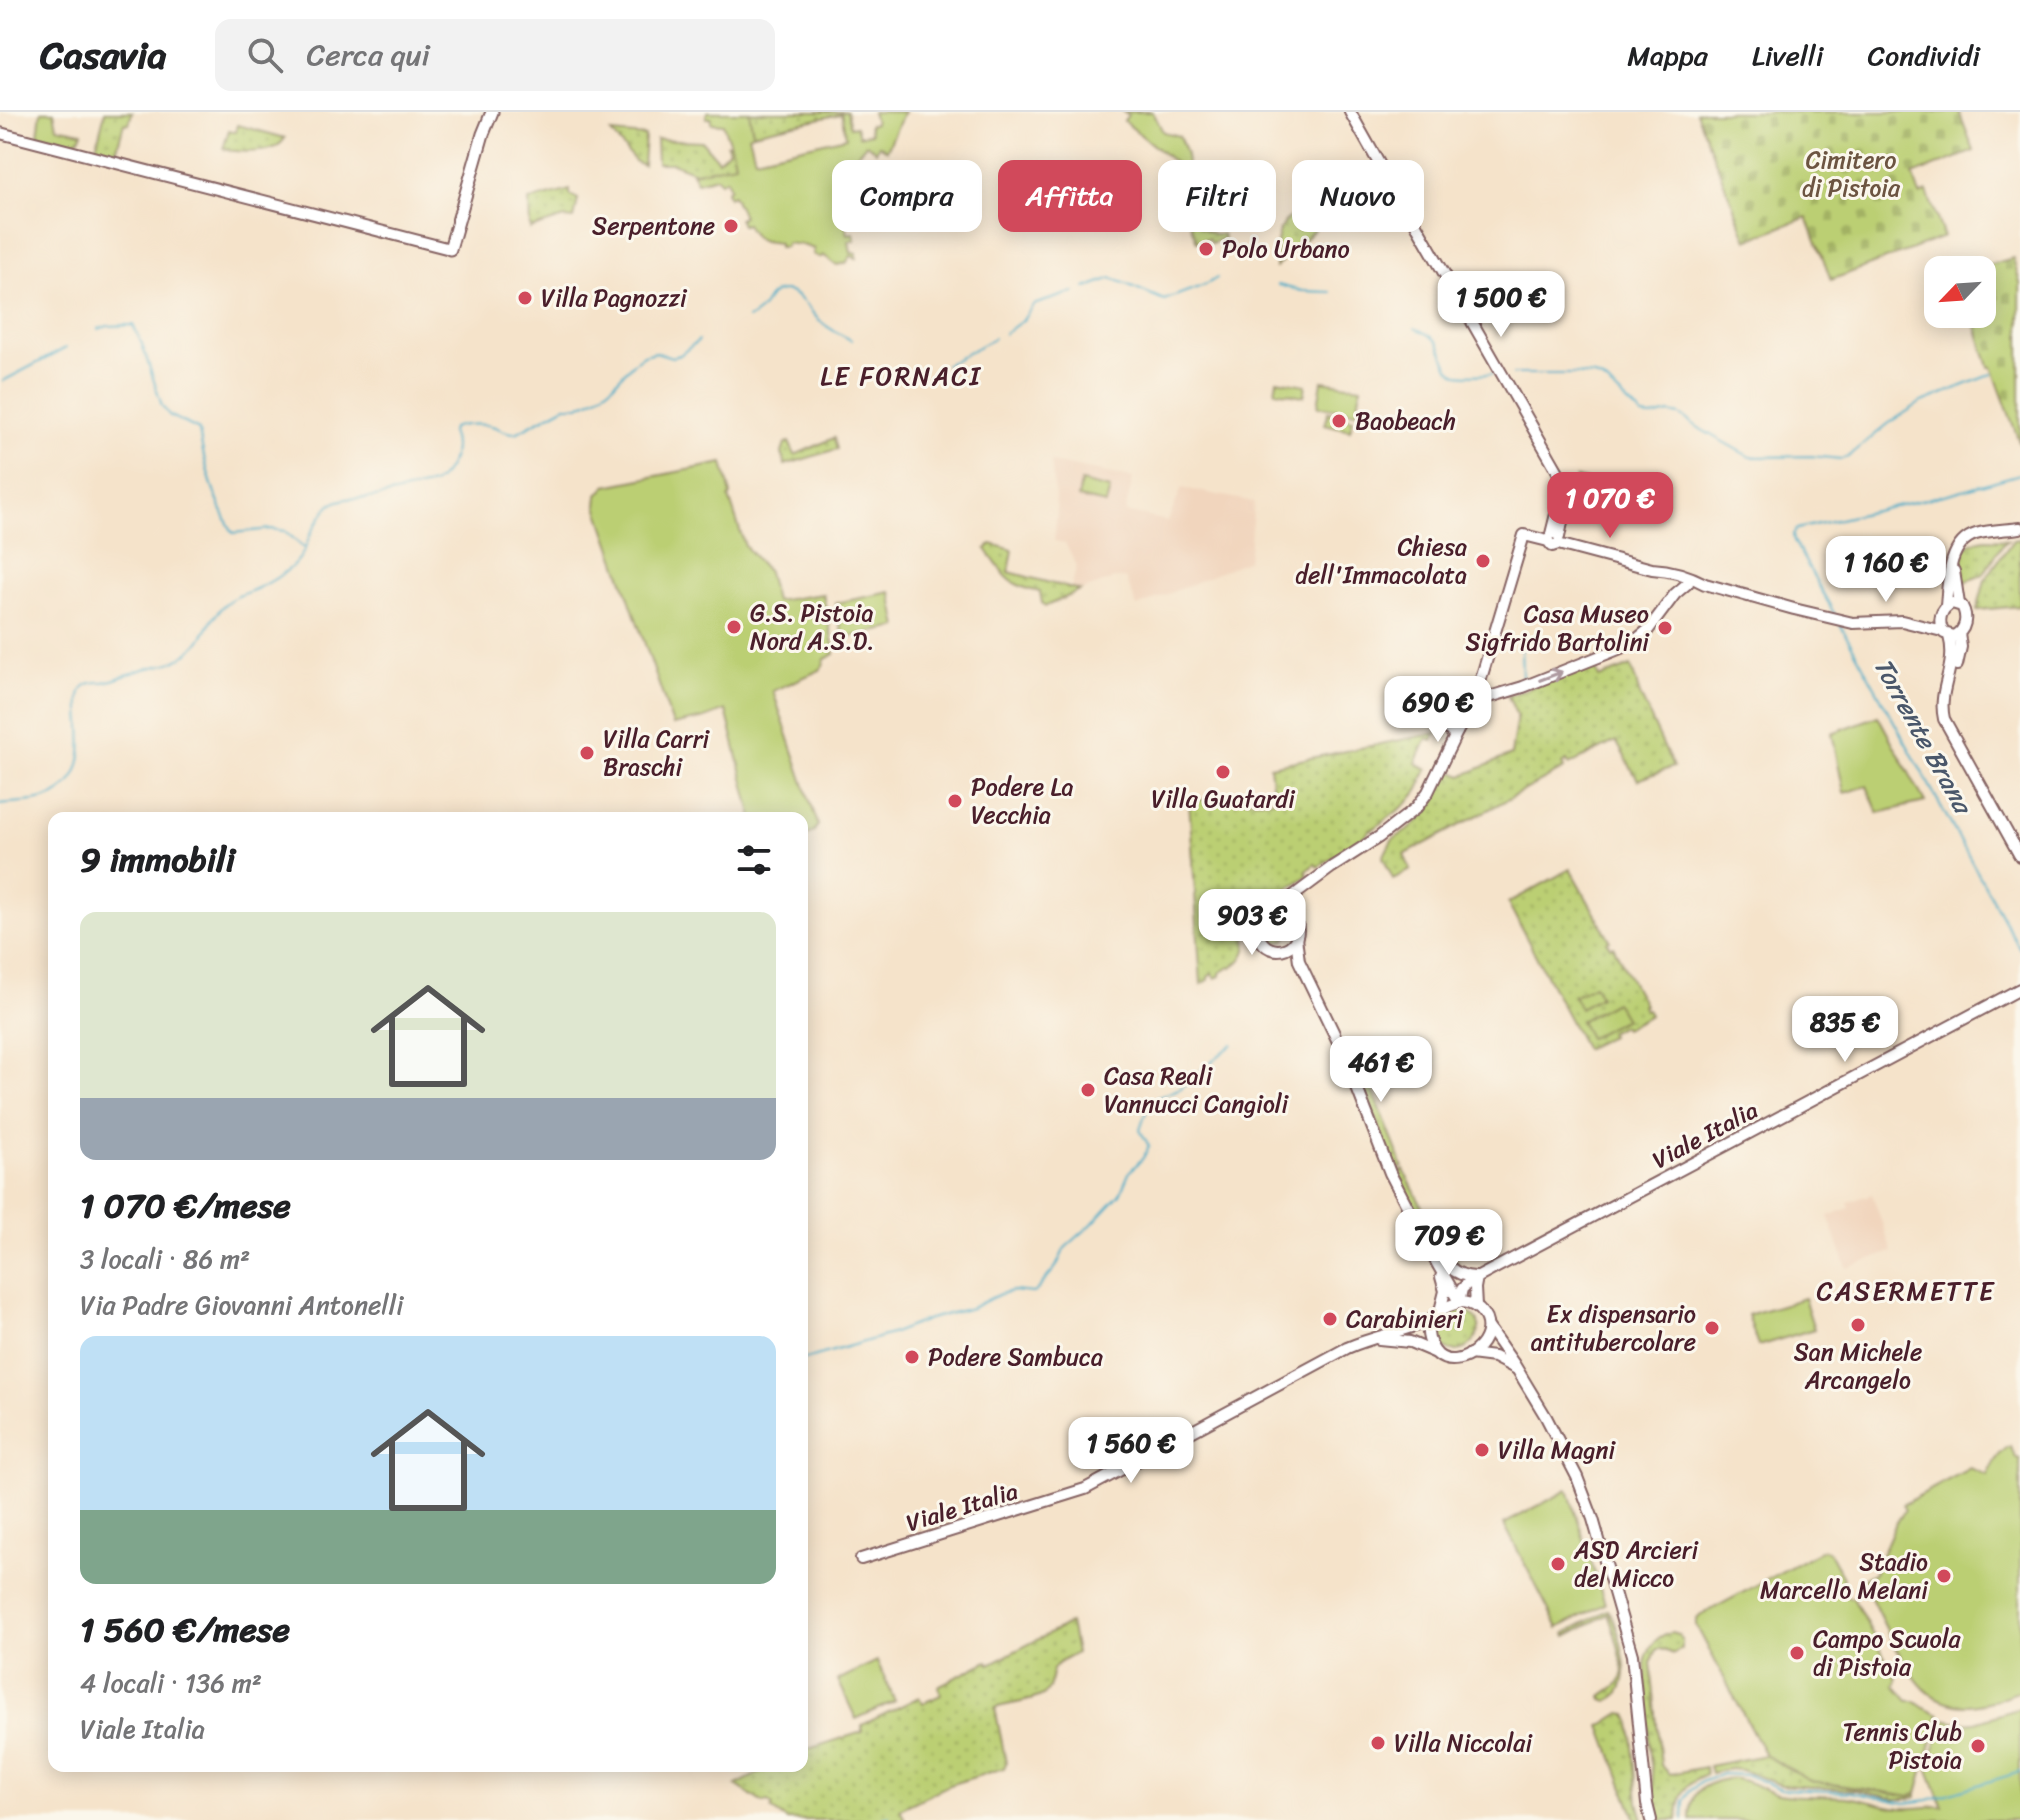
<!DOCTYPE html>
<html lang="it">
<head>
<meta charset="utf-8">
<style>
  body { margin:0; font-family:Sriracha,sans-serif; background:#f2f2f2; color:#202124; height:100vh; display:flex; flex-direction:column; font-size:30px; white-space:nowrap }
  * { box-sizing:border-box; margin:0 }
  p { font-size:26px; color:#757577 }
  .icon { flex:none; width:44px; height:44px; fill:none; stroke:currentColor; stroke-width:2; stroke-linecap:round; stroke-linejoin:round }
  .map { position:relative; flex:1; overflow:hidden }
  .side { position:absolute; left:48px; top:700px; width:760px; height:960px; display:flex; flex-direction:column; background:#fff; border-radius:16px; box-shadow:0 4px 20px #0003 }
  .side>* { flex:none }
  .guide { position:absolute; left:832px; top:48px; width:760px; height:72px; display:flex; gap:16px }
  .needle { width:52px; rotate:245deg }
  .fabs { position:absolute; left:1924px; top:144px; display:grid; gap:16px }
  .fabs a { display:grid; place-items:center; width:72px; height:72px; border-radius:16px; background:#fff; box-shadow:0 4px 20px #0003; font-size:40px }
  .price { position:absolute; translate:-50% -68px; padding:0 18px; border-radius:16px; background:#fff; color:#222; font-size:26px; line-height:52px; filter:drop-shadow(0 2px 4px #0008) }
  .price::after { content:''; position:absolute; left:50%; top:48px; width:24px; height:18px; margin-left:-12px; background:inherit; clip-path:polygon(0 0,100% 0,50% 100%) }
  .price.selected { background:#d1495b; color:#fff }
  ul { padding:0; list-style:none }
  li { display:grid; align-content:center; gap:16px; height:424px; padding:0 32px }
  li span { display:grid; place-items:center; height:248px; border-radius:16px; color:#555 }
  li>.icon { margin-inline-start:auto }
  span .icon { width:144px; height:144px; fill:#fffc; stroke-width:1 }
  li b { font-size:34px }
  h2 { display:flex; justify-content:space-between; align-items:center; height:96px; padding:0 32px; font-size:34px }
  .pill { padding:0 28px; border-radius:16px; background:#fff; box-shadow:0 4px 20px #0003; font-size:28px; line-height:72px }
  .pill.selected { background:#d1495b; color:#fff }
  header { display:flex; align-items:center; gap:48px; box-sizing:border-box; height:112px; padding:0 40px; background:#fff; border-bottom:2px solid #e0e0e0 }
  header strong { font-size:38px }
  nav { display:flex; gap:44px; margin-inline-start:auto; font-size:28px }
  .search { width:560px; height:72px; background:#f2f2f2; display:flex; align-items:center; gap:20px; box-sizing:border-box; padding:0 28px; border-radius:16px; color:#757577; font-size:30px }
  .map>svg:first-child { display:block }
  .built { fill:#f1d5bd }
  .grass { fill:url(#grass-dots); stroke:#82774f; stroke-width:2 }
  .cemetery { fill:url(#cemetery-stones); stroke:#82774f; stroke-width:2 }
  .park { fill:#bbcf73; stroke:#82774f; stroke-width:2 }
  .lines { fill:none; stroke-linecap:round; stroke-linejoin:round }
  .stream { stroke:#49acc8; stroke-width:2 }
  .secondary-casing { stroke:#866463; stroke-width:14 }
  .primary-casing { stroke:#866463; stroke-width:15 }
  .secondary { stroke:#fff; stroke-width:10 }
  .primary { stroke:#fff; stroke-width:11 }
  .oneway { stroke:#ae9aa0 }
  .poi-dot { fill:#d1495b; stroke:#fbf7ec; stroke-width:3 }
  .labels { text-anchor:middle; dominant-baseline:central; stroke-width:6; stroke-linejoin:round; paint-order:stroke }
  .park-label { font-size:24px; fill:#6c5441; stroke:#fbf7ec }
  .poi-label { font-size:24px; fill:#4a1f2b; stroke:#fbf7ec; text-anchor:start }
  .street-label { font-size:24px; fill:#4a1f2b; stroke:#fbf7ec }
  .neighbourhood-label { font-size:26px; letter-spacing:2px; fill:#4a1f2b; stroke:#fbf7ec }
  .water-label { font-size:26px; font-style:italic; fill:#4a576a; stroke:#fbf7ec }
</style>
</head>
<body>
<header>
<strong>Casavia</strong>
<div class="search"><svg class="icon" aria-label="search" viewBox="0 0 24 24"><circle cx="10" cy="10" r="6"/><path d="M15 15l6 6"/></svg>Cerca qui</div>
<nav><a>Mappa</a><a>Livelli</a><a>Condividi</a></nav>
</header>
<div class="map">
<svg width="2020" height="1708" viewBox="0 0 2020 1708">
  <defs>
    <pattern id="grass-dots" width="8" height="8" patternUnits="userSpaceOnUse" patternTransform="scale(2)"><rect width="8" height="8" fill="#bbcf73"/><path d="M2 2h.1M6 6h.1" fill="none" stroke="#a2b164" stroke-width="1.8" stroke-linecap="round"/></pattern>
    <pattern id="cemetery-stones" width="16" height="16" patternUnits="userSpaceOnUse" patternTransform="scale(2)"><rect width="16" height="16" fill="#bbcf73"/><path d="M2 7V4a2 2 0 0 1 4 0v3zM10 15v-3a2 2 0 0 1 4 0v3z" fill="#a2b164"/></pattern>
  </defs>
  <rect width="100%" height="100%" fill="#fbf7ec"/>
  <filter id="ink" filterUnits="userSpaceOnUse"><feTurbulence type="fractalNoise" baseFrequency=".0125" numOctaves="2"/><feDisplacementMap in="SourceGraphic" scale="16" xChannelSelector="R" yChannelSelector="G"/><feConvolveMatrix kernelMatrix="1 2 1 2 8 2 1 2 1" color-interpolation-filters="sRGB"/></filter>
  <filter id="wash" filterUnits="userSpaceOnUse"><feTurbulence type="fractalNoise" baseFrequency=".006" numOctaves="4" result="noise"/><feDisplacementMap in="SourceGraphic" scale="32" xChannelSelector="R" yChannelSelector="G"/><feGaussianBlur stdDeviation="1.8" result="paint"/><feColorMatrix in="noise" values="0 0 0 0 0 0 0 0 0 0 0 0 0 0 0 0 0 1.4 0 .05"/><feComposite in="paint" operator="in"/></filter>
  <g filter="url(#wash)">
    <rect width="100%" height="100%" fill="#f5e3ca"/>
    <g class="built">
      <polygon points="1051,350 1133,366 1125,400 1168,409 1182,376 1254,390 1248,448 1137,495 1126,466 1114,467 1080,479 1071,476 1077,454 1065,431 1054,429 1057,401"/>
      <polygon points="1872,1082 1892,1140 1847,1156 1828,1104 1850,1096 1848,1090"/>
    </g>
    <g class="grass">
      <polygon points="105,0 132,0 129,12 124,11 115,44 101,40 96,35"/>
      <polygon points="749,0 841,0 841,2 753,21"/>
      <path d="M238,13L285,26C276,43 240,41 223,37L229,18L236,20Z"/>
      <polygon points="611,21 645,24 643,53 636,50"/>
      <polygon points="656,27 702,29 718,48 729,38 727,32 730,32 734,40 735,53 695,60 672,51 657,51"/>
      <path d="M1379,70L1380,73C1368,93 1345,94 1323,99Z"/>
      <polygon points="570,78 570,83 578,87 574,107 565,106 530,117 529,89"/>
      <polygon points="1203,86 1208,101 1199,115 1217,123 1222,122 1224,126 1211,131 1208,126 1197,130 1183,93"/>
      <path d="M1293,103L1315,110V117L1276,155C1277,135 1274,113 1293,103Z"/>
      <polygon points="834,326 837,337 785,353 782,341 785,332 789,330 795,343"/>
      <path d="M1986,427L2009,428L2004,430L1983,463L1961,471C1958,446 1958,431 1986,427Z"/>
      <polygon points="2020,427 2020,494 1977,498 1985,468 2013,428"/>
      <path d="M991,432L1013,438L1009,460L1080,479L1046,494L1042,491L1040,480C1007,473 1004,463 986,437Z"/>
      <polygon points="1594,552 1599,566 1631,554 1640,583 1673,655 1638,668 1616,629 1569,653 1567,649 1562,652 1564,657 1404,743 1411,758 1393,767 1383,745 1392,728 1410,717 1427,701 1434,691 1449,658 1462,664 1511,643 1517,604 1508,584"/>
      <path d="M1436,621L1432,628L1427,626L1416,651L1427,657L1422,668L1423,669L1418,679L1408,691L1372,718L1370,717L1367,722L1318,755L1315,752L1306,759L1308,763C1301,768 1294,773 1287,777C1275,784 1257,787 1249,800C1236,823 1261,833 1232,856L1230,855L1220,861V864L1215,866L1212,862L1208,865V868L1201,872L1189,688H1274L1270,654Z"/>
      <polygon points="1570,757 1610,828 1607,830 1610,835 1613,834 1644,893 1642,894 1644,898 1647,897 1650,903 1624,917 1622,914 1609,921 1610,924 1585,937 1508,791"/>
      <circle cx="1278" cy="819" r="11"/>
      <polygon points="1350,940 1353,941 1374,981 1403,1055 1396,1058"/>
      <polygon points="1404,1058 1422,1095 1438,1115 1458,1153 1454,1155 1429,1114 1418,1102 1398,1061"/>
      <path d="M1459,1199C1500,1203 1469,1252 1444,1236C1423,1222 1444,1204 1459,1199Z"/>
      <path d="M1608,1498C1618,1510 1628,1553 1624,1569C1622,1579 1616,1585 1608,1590L1603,1588L1602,1584C1608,1579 1619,1574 1622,1566C1626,1554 1613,1515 1608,1502L1566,1524L1565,1521Z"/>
      <path d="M1070,1511L1076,1541C1069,1546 1058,1549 1054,1556C1049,1564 1053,1573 1046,1581C1037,1589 1007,1592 995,1596L1006,1651L1004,1656L949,1673L900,1697L905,1708H787L771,1697L773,1694L768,1690L763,1691L736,1673L773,1654H802V1639L862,1620V1613L919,1585L923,1591L941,1583L938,1574L988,1549L990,1552Z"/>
      <path d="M1671,1520L1678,1522L1682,1528V1536L1674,1542L1661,1537H1657L1651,1551L1661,1653L1670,1662L1705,1655L1706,1663C1682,1673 1679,1683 1678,1708H1660L1656,1691L1650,1644L1645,1552C1648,1535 1655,1525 1671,1520Z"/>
      <polygon points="1621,1601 1627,1602 1631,1611 1638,1690 1643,1708 1636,1708 1601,1614"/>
      <polygon points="1765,1643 1812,1669 1911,1684 1917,1681 1917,1685 1909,1687 1895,1687 1856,1678 1781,1673 1741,1658 1730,1657 1711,1661 1709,1654"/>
    </g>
    <g class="cemetery">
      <polygon points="1696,0 1959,0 1974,39 1913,63 1920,83 1927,80 1944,125 1831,168 1807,105 1747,128"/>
      <polygon points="2013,146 2020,171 2020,332 1992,255 1989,255 1972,202 1982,202 1982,192 1998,186 1989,153"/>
    </g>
    <g class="park">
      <polygon points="41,0 54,0 57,15 82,20 80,25 73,30 38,23"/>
      <path d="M707,0H749L753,21L749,23L755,46L846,25L841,0H847L850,15L856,14L859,24L871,21L869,13L875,11L872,0H904L887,38L879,33L876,39L866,32L845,55L842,67H847V77L841,79L843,91L849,90L851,103L845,105L848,122L853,121L855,128L849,129L851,141H857V146L851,144L846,151L837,153L823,143L820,146L813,142L814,137L802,133L786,131L785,135H779V131C760,129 755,130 746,112L742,113L739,107L743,104L733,83L728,85L726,79L730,76L726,67L720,70L717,65L697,70L692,61L735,52C734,37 727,27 723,12L711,11V6H706Z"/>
      <path d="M1124,0H1153L1163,20L1179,24C1185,38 1191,52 1183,65L1174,69L1168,65L1177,53L1124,9L1128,3Z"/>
      <polygon points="1277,268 1306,273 1304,284 1275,279"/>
      <polygon points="1322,269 1361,275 1357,300 1318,294"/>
      <polygon points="1328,300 1353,307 1350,318 1325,312"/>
      <polygon points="723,351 731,383 729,385 745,434 768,460 775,489 823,482 835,542 825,547 823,554 820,558 773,579 818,713 813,720 802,726 802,706 753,706 726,598 705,606 673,613 597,394 598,383 606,374"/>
      <polygon points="1576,366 1602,373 1594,397 1581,393 1585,388 1583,373 1577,370"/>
      <polygon points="1081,370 1110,377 1106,392 1078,386"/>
      <polygon points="891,480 898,515 843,526 836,491"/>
      <polygon points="1878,604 1925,690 1878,701 1867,674 1844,681 1832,621"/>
      <polygon points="1594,873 1600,885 1580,896 1573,884"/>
      <polygon points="1615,890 1625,907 1589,926 1580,909"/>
      <polygon points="1804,1186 1814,1217 1758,1234 1748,1203"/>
      <path d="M2010,1334L2016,1346L2020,1347V1579C2003,1585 1985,1593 1967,1593C1953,1593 1937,1588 1927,1579C1903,1558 1877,1497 1862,1467L1874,1461L1895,1413L1905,1398L1902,1393L1970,1356L1987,1363C1993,1352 1998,1341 2010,1334Z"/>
      <polygon points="1568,1378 1605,1492 1558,1516 1504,1412"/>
      <polygon points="1824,1438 1829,1440 1843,1466 1840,1472 1847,1485 1853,1486 1897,1568 1895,1574 1908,1589 1914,1589 1924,1596 1939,1603 1917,1681 1911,1684 1812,1669 1765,1643 1696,1513 1696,1508 1701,1503 1820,1439"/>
      <polygon points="877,1549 895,1589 856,1607 838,1568"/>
      <path d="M2020,1596V1708H1690C1690,1681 1698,1673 1726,1667C1744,1664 1761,1678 1778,1682C1800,1686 1824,1683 1846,1685C1864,1687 1881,1694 1900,1696C1914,1697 1928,1694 1943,1694L1929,1658L1942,1607L1963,1611L1975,1610Z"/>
    </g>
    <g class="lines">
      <g class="stream">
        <polyline points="1278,173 1302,179 1331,180"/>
        <polyline points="1086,176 1112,166 1164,188 1207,172 1217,166"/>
        <path d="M748,207C753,204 759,200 763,195C767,190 768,184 775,181C795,172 807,196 819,208C828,217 840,222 851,228"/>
        <path d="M1415,216C1422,220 1432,223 1437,230C1446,240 1443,258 1458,262C1468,264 1482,262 1492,262"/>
        <path d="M98,217L108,214L133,213L142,232L162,294L169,303L199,318C204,353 216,390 233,421L271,417L285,419L305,437"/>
        <polyline points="1004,222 1023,208 1033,193 1074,180"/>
        <polyline points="946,253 994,226"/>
        <polyline points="1513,262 1574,262 1595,264 1606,270 1642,304 1652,305 1670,301 1680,303 1702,318 1750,345 1811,344 1841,347 1848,345 1888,312 1920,291 1992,262"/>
        <polyline points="3,269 66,236"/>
        <polyline points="1835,503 1794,429 1793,422 1797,417 1952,381 2020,362"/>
        <polyline points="1840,512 2020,837"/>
        <polyline points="1484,581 1520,569 1522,566 1521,534"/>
        <path d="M0,692C17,690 38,691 54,683C105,657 66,586 86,573C92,569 102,571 109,569C121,566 132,560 144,557C156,554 169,553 179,547C204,533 204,516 221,496C230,485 245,482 258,476C269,471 280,464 289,457C309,441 304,429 317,411C321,405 326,396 332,392C344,385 355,387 368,386C389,384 412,376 433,372C450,361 459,339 451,320L452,316C463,312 484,311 495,315C503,318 506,321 516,321L566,294H579L597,285L613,273L632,252L644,243L656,240L672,245L680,243L699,228"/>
        <polyline points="802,1248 891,1222 929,1207 971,1196 1000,1182 1013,1179 1033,1181 1037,1178 1056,1155 1065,1136 1091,1113 1120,1082 1130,1059 1143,1046 1149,1034 1140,1018 1149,991 1154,987 1181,976 1206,954 1233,932"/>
        <polyline points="881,1708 889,1704"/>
        <polyline points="1683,1708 1684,1689 1690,1679 1701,1670 1723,1662 1747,1663 1781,1677 1851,1680 1905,1691 1928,1688 2020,1660"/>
      </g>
    </g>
  </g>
  <g filter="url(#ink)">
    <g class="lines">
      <g class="secondary-casing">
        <g id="secondary">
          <polyline points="1350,0 1394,78"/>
          <polyline points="0,21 450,137"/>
          <circle cx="1391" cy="86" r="8"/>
          <polyline points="1399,87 1409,96 1413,107 1565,372 1567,386 1559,425"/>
          <polyline points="1551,422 1561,382"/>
          <polyline points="1954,459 1959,492"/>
          <path d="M1952,491L1962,494C1968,505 1966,519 1954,524L1944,521C1937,510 1940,497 1952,491Z"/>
          <path d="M1946,494C1948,471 1948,430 1976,422C1990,418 2006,418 2020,416"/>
          <path d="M1949,524C1958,555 1937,577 1944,607L2020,744"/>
          <polyline points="1957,553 1961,535 1959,522"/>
          <polyline points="1472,593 1483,587 1523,575 1631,532 1648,518 1675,482 1688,471"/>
          <path d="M1454,608L1459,611L1460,615L1457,620L1452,621L1448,617V611L1463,598L1477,580L1524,423L1548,429L1552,434L1558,432L1652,457C1670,458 1690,464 1705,472L1794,497L1853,511L1902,509L1942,519"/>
          <circle cx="1278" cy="818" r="20"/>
          <polyline points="1273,799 1332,755 1379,725 1416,696 1428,680 1457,620"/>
          <polyline points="1296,826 1299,849 1343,940 1390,1061 1435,1148 1458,1188"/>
          <path d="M1426,1119C1441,1142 1445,1163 1475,1165"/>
          <path d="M1462,1190C1471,1191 1478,1195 1483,1202C1501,1227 1460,1261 1438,1243C1433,1239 1431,1233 1429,1227C1423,1205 1443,1194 1462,1190Z"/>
          <polyline points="1459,1191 1462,1177 1469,1170 2020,877"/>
          <polyline points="1476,1195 1475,1176 1477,1165"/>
          <polyline points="1440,1199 1445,1179 1441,1165"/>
          <polyline points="1488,1215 1514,1252 1546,1305 1577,1365 1593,1407 1632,1543 1647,1692 1651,1708"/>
          <polyline points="1379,1227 1410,1230 1436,1241"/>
          <polyline points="1470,1242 1494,1245 1515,1256"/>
          <path d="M861,1447L1085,1377L1347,1236C1374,1224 1403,1220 1430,1208"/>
        </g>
      </g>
      <g class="primary-casing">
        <polyline id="primary" points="450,137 483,22 492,0"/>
      </g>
      <use href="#secondary" class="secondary"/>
      <use href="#primary" class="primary"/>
    </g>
    <defs><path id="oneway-shaft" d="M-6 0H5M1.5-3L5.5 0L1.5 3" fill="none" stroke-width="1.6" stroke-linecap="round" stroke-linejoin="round" transform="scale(2)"/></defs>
    <use class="oneway" href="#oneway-shaft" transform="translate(1551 564) rotate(-21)"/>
  </g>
  <g class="poi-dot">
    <circle cx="731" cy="114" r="8"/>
    <circle cx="1206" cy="137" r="8"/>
    <circle cx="525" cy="186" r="8"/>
    <circle cx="1339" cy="309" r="8"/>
    <circle cx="1483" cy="449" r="8"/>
    <circle cx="734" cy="515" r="8"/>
    <circle cx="1665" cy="516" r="8"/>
    <circle cx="587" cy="641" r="8"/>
    <circle cx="1223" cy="660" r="8"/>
    <circle cx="955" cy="689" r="8"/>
    <circle cx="1088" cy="978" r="8"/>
    <circle cx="1330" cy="1207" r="8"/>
    <circle cx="1858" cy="1213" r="8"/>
    <circle cx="1712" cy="1216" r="8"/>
    <circle cx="912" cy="1245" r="8"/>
    <circle cx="1482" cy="1338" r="8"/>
    <circle cx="1558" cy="1452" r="8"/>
    <circle cx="1944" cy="1464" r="8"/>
    <circle cx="1797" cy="1541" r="8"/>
    <circle cx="1378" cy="1631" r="8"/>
    <circle cx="1978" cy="1634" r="8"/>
  </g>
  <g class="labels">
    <g class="park-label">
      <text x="1851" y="48">Cimitero<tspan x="1851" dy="28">di Pistoia</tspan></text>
    </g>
    <g class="poi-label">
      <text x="715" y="114" text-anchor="end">Serpentone</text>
      <text x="1222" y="137">Polo Urbano</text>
      <text x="541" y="186">Villa Pagnozzi</text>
      <text x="1355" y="309">Baobeach</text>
      <text x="1467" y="435" text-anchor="end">Chiesa<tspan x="1467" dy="28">dell'Immacolata</tspan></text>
      <text x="750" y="501">G.S. Pistoia<tspan x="750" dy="28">Nord A.S.D.</tspan></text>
      <text x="1649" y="502" text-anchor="end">Casa Museo<tspan x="1649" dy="28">Sigfrido Bartolini</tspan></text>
      <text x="603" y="627">Villa Carri<tspan x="603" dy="28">Braschi</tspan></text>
      <text x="971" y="675">Podere La<tspan x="971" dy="28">Vecchia</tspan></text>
      <text x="1223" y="687" text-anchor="middle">Villa Guatardi</text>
      <text x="1104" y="964">Casa Reali<tspan x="1104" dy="28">Vannucci Cangioli</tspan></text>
      <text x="1696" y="1202" text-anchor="end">Ex dispensario<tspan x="1696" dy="28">antitubercolare</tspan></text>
      <text x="1346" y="1207">Carabinieri</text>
      <text x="1858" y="1240" text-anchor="middle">San Michele<tspan x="1858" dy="28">Arcangelo</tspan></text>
      <text x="928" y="1245">Podere Sambuca</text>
      <text x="1498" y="1338">Villa Magni</text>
      <text x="1574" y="1438">ASD Arcieri<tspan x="1574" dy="28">del Micco</tspan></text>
      <text x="1928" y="1450" text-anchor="end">Stadio<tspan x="1928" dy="28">Marcello Melani</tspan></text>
      <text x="1813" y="1527">Campo Scuola<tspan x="1813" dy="28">di Pistoia</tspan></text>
      <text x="1962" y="1620" text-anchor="end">Tennis Club<tspan x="1962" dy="28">Pistoia</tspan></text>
      <text x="1394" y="1631">Villa Niccolai</text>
    </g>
    <g class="street-label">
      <text transform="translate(1705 1023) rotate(-28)">Viale Italia</text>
      <text transform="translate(962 1395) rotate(-17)">Viale Italia</text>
    </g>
    <g class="neighbourhood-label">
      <text x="901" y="264">LE FORNACI</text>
      <text x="1906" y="1179">CASERMETTE</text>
    </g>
    <g class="water-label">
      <text transform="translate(1923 623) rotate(61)">Torrente Brana</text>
    </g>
  </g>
</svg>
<div class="fabs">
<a><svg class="needle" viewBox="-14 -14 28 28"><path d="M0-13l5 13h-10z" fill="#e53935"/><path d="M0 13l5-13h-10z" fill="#757577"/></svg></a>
</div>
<b class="price" style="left:1501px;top:227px">1 500 €</b>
<b class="price selected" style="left:1610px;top:428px">1 070 €</b>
<b class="price" style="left:1886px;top:492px">1 160 €</b>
<b class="price" style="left:1438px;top:632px">690 €</b>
<b class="price" style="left:1252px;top:845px">903 €</b>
<b class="price" style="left:1845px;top:952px">835 €</b>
<b class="price" style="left:1381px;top:992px">461 €</b>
<b class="price" style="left:1449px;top:1165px">709 €</b>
<b class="price" style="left:1131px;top:1373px">1 560 €</b>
<div class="guide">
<a class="pill">Compra</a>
<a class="pill selected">Affitta</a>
<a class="pill">Filtri</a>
<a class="pill">Nuovo</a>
</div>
<section class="side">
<h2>9 immobili<svg class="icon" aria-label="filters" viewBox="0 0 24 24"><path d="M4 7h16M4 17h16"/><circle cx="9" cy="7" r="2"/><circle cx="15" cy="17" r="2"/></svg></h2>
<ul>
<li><span style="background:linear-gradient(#dfe7d0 75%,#9aa5b1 0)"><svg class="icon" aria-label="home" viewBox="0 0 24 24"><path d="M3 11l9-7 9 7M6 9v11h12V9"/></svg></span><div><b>1 070 €/mese</b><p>3 locali · 86 m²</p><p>Via Padre Giovanni Antonelli</p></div></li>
<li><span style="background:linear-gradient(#bfe0f5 70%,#7fa58c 0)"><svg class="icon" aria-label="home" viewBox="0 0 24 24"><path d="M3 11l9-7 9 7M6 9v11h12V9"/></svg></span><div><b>1 560 €/mese</b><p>4 locali · 136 m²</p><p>Viale Italia</p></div></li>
</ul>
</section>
</div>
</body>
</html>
